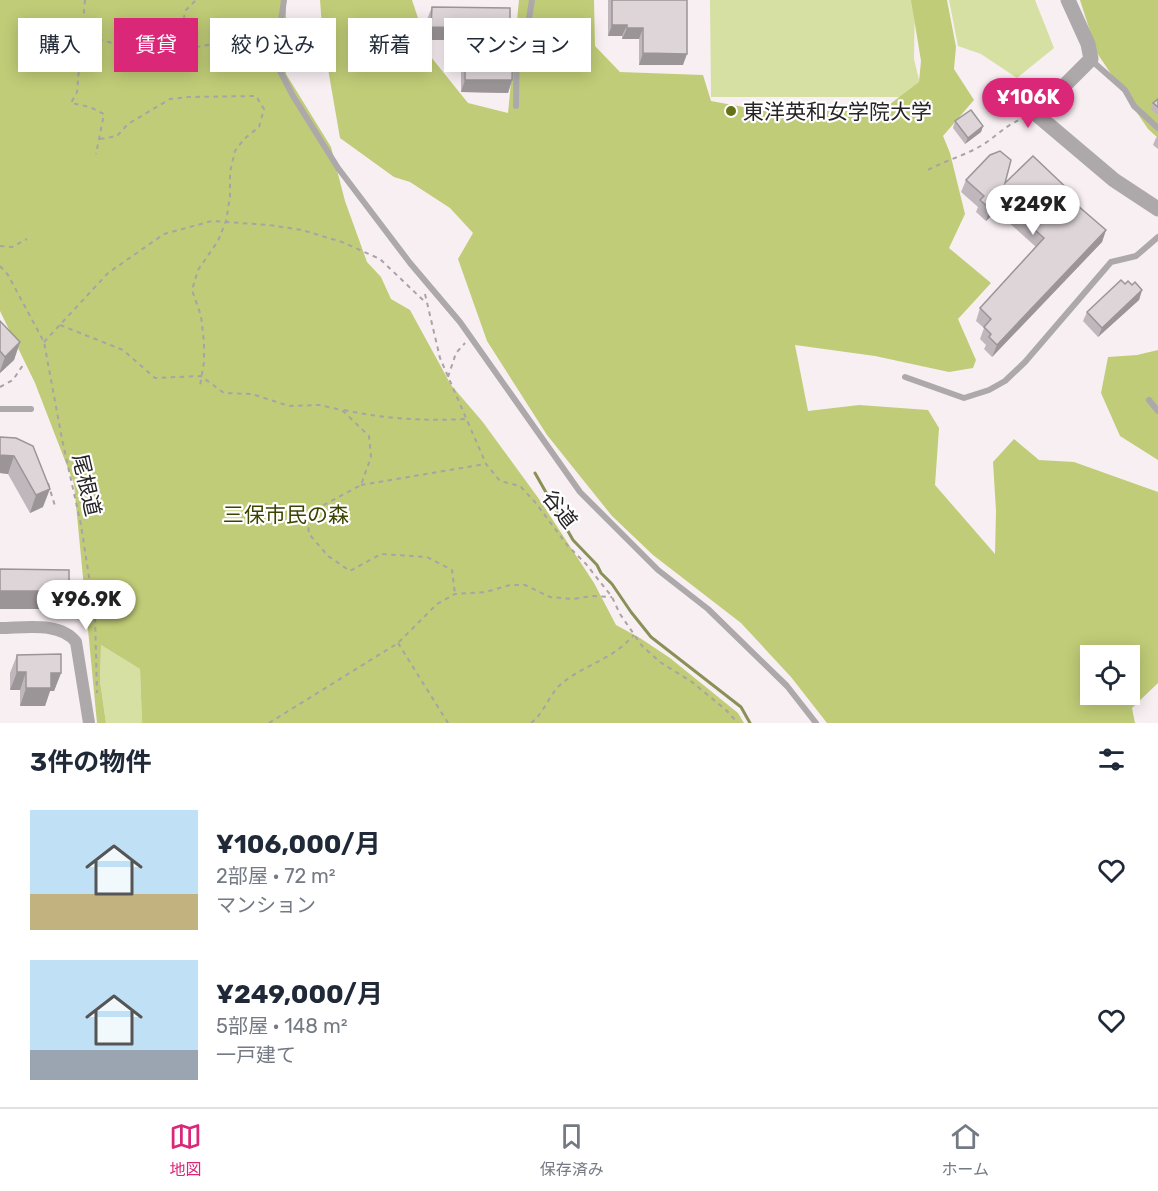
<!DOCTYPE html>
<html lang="ja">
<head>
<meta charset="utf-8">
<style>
  body { margin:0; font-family:Rubik,"Noto Sans JP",sans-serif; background:#f2f2f3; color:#1f2937; height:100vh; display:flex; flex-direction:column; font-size:22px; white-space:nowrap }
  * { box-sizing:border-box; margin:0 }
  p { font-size:20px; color:#747a83 }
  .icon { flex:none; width:33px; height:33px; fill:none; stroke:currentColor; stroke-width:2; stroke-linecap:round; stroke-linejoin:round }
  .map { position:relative; height:723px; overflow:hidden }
  .side { display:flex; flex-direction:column; background:#fff; flex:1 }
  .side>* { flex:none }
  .hud { position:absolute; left:18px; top:18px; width:600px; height:54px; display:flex; gap:12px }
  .tools { position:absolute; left:1080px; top:645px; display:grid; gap:12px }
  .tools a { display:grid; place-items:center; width:60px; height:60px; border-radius:0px; background:#fff; box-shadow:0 3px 15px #0003; font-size:30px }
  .price { position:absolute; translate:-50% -51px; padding:0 14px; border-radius:21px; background:#fff; color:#222; font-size:20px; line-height:39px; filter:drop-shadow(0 2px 3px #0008) }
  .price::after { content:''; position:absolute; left:50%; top:36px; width:18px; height:14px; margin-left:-9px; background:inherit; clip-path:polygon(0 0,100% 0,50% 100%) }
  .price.active { background:#db2777; color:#fff }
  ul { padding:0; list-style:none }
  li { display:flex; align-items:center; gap:18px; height:150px; padding:0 30px }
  li span { display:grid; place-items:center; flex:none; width:168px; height:120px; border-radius:0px; color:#555 }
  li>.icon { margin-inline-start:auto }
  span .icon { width:72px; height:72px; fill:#fffc; stroke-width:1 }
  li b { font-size:26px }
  h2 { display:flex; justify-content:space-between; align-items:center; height:72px; padding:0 30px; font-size:26px }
  .chip { padding:0 21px; border-radius:0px; background:#fff; box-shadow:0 3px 15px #0003; font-size:21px; line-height:54px }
  .chip.active { background:#db2777; color:#fff }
  .tab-bar { display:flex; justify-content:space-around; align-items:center; height:84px; border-top:2px solid #e0e1e3; background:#fff; font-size:16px; color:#747a83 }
  .tab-bar a { display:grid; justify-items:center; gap:3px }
  .tab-bar .active { color:#db2777 }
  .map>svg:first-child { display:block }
  .green { fill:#d6e0a2 }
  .forest { fill:#c0cc77; fill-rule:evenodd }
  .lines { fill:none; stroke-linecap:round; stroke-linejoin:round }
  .stream { stroke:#8a9157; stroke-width:3 }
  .path { stroke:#aaa3a6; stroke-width:2; stroke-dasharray:4.5 4.5; stroke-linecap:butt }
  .service { stroke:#ada9ab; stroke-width:6 }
  .minor { stroke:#ada9ab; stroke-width:12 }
  .tertiary { stroke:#ada9ab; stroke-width:15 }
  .wall { fill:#bfb7bb }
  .shaded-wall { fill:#9b9598 }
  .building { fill:#ded5d9; stroke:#9b9598; stroke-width:1.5 }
  .poi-dot { fill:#667018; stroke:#fff; stroke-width:2 }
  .labels { text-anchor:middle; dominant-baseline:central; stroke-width:4.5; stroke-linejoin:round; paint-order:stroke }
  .poi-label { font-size:21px; fill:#272426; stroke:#fff; text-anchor:start }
  .street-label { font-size:21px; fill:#272426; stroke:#fff }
  .park-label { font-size:21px; fill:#3d4400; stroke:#fff }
</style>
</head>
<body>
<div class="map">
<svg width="1158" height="723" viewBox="0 0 1158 723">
  <rect width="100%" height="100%" fill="#f8eff3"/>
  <g class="green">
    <polygon points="710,0 915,0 914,59 923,97 711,97"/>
    <polygon points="949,0 1035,0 1054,48 1017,78 981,54 958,46"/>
    <polygon points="101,645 140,669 142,723 106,723 100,681"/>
  </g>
  <g class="forest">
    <polygon points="0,0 286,0 286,74 331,147 345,201 367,262 381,277 391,299 410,310 451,385 482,421 539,499 594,583 616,625 640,638 670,658 738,713 744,723 142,723 140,669 101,645 100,681 106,723 97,723 74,484 35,383 0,311"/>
    <path d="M320,0H412L431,57L468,103L508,113L519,0H594L595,46L620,72L703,75L711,101L782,114L842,110L873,117L919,82L921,61L911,0H947L956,47L954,69L974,100L943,136L950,153L965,214L949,248L991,283L958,319L976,360L973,368L949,372L875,356L795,345L808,411L859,405L928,410L939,428L935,485L995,554L996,511L993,462L1014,439L1039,460L1074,462L1158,492V683L1132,708L1135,723H827L791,677L741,623L653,555L612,516L547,435L487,341L458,259L473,233L450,208L410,182L394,177L340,138L323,40ZM1090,656H1130V694H1090Z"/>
    <polygon points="1080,0 1158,0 1158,138 1148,129 1097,53"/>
    <polygon points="1158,350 1158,460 1120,436 1101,393 1108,357 1137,355"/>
  </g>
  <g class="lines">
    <polyline class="stream" points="535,473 573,540 597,565 601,573 612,584 631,612 651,637 741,707 750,723"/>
    <g class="path">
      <polyline points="85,0 77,92 71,103 90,107 104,114 96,154"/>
      <polyline points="81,35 140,50 174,51 242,39 264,28 273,27"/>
      <polyline points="153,49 180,32 186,10 196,0"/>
      <polyline points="100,139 117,136 128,124 170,99 189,97 256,96 264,109 259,127 244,139 235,151 230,172 230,197 226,221 218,241 198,270 192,290 201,316 204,342 204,362 200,386"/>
      <path d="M928,170C946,160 967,155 984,144C998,135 1008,123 1025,118"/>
      <polyline points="0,246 12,247 27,239"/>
      <polyline points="0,266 8,275 44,342 62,439 81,525 95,616 97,693"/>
      <polyline points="425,294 440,358 486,464 500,481 520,486 535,502 567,545 586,564 612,597 620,614 642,646 660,662 692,682 726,710 738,723"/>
      <polyline points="60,325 123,350 155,378 201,376 224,393 252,394 289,406 319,405 342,410 369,436 371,457 361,485 307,514"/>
      <polyline points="44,342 108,273 164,234 212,221 269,225 302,230 342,242 380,259 424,301"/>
      <polyline points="448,377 456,353 465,343"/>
      <polyline points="0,387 13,380 23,365"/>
      <path d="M344,410C385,419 425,421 466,419"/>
      <polyline points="48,483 55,506"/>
      <polyline points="361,485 485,464"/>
      <polyline points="296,506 307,514 309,534 328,556 350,571 381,554 427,557 452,570 455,594"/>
      <polyline points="398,643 448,723"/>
      <polyline points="269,723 398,643 437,604 455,594 486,592 510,585 525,585 550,597 572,599 593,596 612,597"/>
      <path d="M531,723C544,713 548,697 559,686C577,669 601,663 620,648C625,644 629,640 634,635"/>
    </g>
    <g class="service">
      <polyline points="284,0 280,27 280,71 293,96 338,168 410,263 460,322 580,492 658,570 708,609 787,686 816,723"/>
      <polyline points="1091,60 1125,90 1134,106 1158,128"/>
      <polyline points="516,106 517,33 528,25 532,0"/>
      <polyline points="905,377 964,398 989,390 1005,381 1025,362 1111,262 1136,256 1158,237"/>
      <polyline points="1149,400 1158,411"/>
      <polyline points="0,409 31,409"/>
    </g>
    <path class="minor" d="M0,628C24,628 60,621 76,642L89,723"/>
    <polyline class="tertiary" points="1068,0 1088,44 1091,59 1036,114 1114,180 1158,209"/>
  </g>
  <g class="wall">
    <polygon points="608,0 687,0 683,65 639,65 639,39 622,39 622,36 608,36"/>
    <polygon points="432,7 510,36 512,80 508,93 461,92 461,40 427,40 427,19"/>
    <polygon points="1158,99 1158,114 1157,115 1151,109 1153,103"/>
    <polygon points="955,121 983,126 981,132 965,144 953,128"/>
    <polygon points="1158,136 1158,149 1153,145 1156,138"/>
    <polygon points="966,180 1005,183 1074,195 1072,201 1106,230 1102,242 992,357 984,349 986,345 980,339 984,328 976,321 980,308 1036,247 996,211 986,221 976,212 978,207 961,192"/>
    <polygon points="1125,284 1132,285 1142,290 1139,300 1098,337 1083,321 1087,312"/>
    <polygon points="0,321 20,342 14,360 0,373"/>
    <polygon points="0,437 16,438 43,507 30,513 8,474 0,473"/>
    <polygon points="17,655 61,673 54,691 50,691 45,706 20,706 20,690 10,690 10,673"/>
  </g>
  <g class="shaded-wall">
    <polygon points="612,25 627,25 622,36 608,36"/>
    <polygon points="431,27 466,28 461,40 427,40"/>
    <polygon points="627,28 643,28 639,39 622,39"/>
    <polygon points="643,53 687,54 683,65 639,65"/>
    <polygon points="465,80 512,80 508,93 461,92"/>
    <polygon points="983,126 981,132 965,144 968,138"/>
    <polygon points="1000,199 996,211 986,221 990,209"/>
    <polygon points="1106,230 1102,242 992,357 997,345"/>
    <polygon points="1142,290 1139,300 1098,337 1102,328"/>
    <polygon points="20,342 14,360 0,373 0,371 5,357"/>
    <polygon points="0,455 14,456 8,474 0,473"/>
    <polygon points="50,489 43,507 30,513 36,495"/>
    <polygon points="0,591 69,591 63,609 0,609"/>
    <polygon points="17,672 26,672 20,690 10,690"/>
    <polygon points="51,673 61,673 54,691 50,691 45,706 20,706 26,688"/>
  </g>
  <g class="building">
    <polygon points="612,0 687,0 687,54 643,53 643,28 627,28 627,25 612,25"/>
    <polygon points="432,7 510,8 510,36 513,36 512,80 465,80 466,28 431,27"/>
    <polygon points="1158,99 1158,107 1153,103"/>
    <polygon points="971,110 983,126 968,138 955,121"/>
    <polygon points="1000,151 1011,160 1005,183 1033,156 1074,195 1070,199 1106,230 997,345 989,337 991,334 984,327 991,319 980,308 1044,238 1000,199 990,209 980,200 984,196 966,180 990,155"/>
    <polygon points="1121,280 1125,284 1128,281 1132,285 1135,282 1142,290 1102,328 1087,312"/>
    <polygon points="0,321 20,342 5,357 0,351"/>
    <polygon points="0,437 16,438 33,446 50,489 36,495 14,456 0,455"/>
    <polygon points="0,569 69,570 69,591 0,591"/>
    <polygon points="61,654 61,673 51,673 51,688 26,688 26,672 17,672 17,655"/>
  </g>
  <circle class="poi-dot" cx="731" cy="111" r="6"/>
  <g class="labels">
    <g class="poi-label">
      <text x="743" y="111">東洋英和女学院大学</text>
    </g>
    <g class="street-label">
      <text transform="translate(87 485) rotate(77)">尾根道</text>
      <text transform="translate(560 509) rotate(52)">谷道</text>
    </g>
    <g class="park-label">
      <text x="286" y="514">三保市民の森</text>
    </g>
  </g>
</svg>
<div class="tools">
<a><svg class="icon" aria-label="locate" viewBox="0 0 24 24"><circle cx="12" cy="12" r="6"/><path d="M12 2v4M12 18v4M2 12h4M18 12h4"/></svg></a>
</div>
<b class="price active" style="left:1028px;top:129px">¥106K</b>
<b class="price" style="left:1033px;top:236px">¥249K</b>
<b class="price" style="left:86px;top:631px">¥96.9K</b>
<div class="hud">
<a class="chip">購入</a>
<a class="chip active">賃貸</a>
<a class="chip">絞り込み</a>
<a class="chip">新着</a>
<a class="chip">マンション</a>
</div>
</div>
<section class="side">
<h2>3件の物件<svg class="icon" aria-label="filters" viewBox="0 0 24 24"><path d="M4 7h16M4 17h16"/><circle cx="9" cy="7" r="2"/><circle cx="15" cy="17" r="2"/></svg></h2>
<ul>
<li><span style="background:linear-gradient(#bfe0f5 70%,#c2b280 0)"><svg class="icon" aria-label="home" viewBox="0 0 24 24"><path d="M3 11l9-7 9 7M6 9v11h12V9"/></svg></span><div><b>¥106,000/月</b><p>2部屋 · 72 m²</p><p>マンション</p></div><svg class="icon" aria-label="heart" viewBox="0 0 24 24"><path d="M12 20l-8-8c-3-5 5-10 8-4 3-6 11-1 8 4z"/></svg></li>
<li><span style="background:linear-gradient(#bfe0f5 75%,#9aa5b1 0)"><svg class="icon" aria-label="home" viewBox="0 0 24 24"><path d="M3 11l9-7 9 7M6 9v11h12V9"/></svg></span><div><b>¥249,000/月</b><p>5部屋 · 148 m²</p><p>一戸建て</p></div><svg class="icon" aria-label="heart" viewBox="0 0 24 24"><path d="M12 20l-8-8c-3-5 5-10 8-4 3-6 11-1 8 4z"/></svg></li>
</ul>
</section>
<nav class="tab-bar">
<a class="active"><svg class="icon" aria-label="map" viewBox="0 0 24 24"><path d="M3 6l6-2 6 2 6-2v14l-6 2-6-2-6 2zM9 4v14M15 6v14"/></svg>地図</a>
<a><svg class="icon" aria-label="saved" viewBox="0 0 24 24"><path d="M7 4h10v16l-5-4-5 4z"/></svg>保存済み</a>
<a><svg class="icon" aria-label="home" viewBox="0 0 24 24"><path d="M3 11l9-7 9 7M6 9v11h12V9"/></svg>ホーム</a>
</nav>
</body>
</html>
